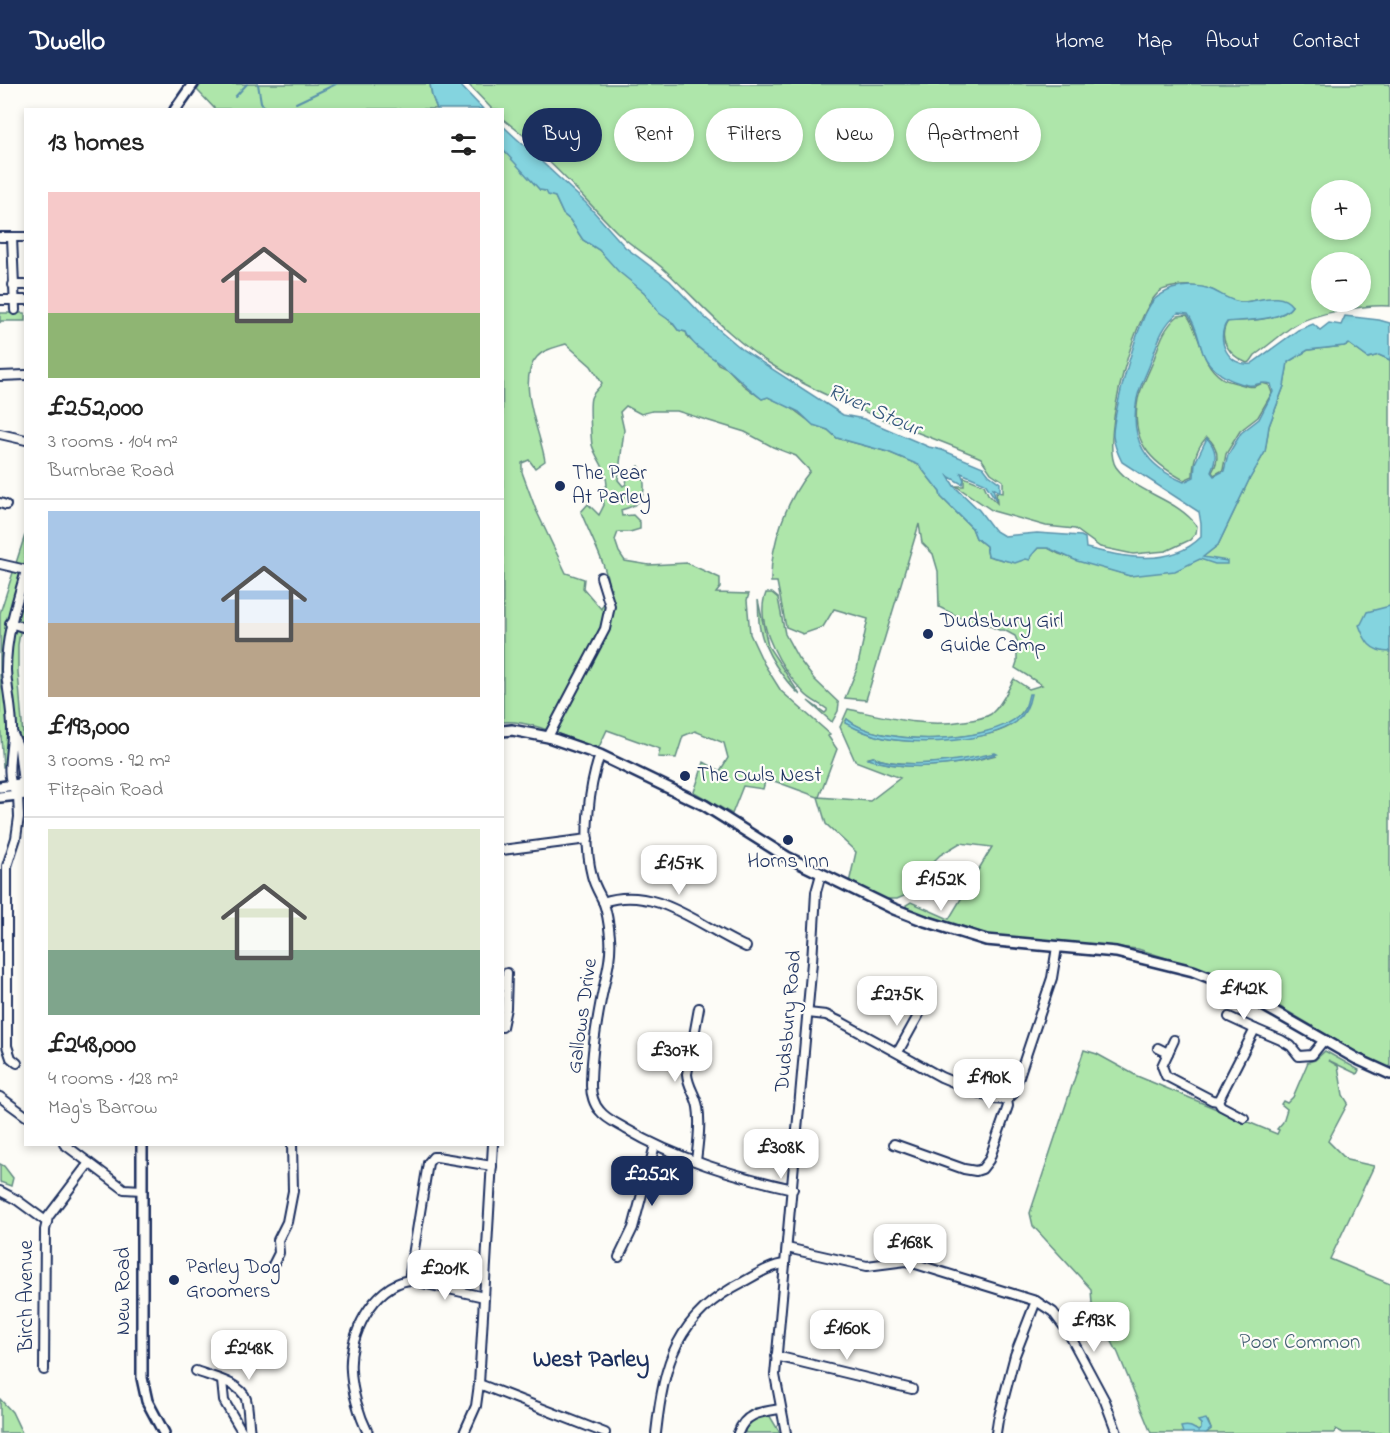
<!DOCTYPE html>
<html lang="en">
<head>
<meta charset="utf-8">
<style>
  body { margin:0; font-family:"Indie Flower",sans-serif; background:#f6f6f6; color:#222; height:100vh; display:flex; flex-direction:column; font-size:22px; white-space:nowrap }
  * { box-sizing:border-box; margin:0 }
  p { font-size:20px; color:#767676 }
  .icon { flex:none; width:33px; height:33px; fill:none; stroke:currentColor; stroke-width:2; stroke-linecap:round; stroke-linejoin:round }
  .map { position:relative; flex:1; overflow:hidden }
  .side { position:absolute; left:24px; top:24px; width:480px; height:1038px; display:flex; flex-direction:column; background:#fff; border-radius:0px; box-shadow:0 3px 9px #0003 }
  .side>* { flex:none }
  .banner { position:absolute; left:522px; top:24px; width:570px; height:54px; display:flex; gap:12px }
  .controls { position:absolute; left:1311px; top:96px; display:grid; gap:12px }
  .controls a { display:grid; place-items:center; width:60px; height:60px; border-radius:50%; background:#fff; box-shadow:0 3px 9px #0003; font-size:30px }
  .price { position:absolute; translate:-50% -51px; padding:0 14px; border-radius:12px; background:#fff; color:#222; font-size:20px; line-height:39px; filter:drop-shadow(0 2px 3px #0008) }
  .price::after { content:''; position:absolute; left:50%; top:36px; width:18px; height:14px; margin-left:-9px; background:inherit; clip-path:polygon(0 0,100% 0,50% 100%) }
  .price.current { background:#1b2f5e; color:#fff }
  ul { padding:0; list-style:none }
  li { display:grid; align-content:center; gap:12px; height:318px; padding:0 24px }
  li+li { border-top:2px solid #e0e0e0 }
  li span { display:grid; place-items:center; height:186px; border-radius:0px; color:#555 }
  li>.icon { margin-inline-start:auto }
  span .icon { width:108px; height:108px; fill:#fffc; stroke-width:1 }
  li b { font-size:26px }
  h2 { display:flex; justify-content:space-between; align-items:center; height:72px; padding:0 24px; font-size:26px }
  .tag { padding:0 21px; border-radius:27px; background:#fff; box-shadow:0 3px 9px #0003; font-size:21px; line-height:54px }
  .tag.current { background:#1b2f5e; color:#fff }
  header { display:flex; align-items:center; gap:36px; box-sizing:border-box; height:84px; padding:0 30px; background:#1b2f5e; color:#fff }
  header strong { font-size:28px }
  nav { display:flex; gap:33px; margin-inline-start:auto; font-size:21px }
  .map>svg:first-child { display:block }
  .green { fill:#aee6aa; stroke:#648a84; stroke-width:1.5; fill-rule:evenodd }
  .water { fill:#84d4df; stroke:#5a92ab; stroke-width:1.5; fill-rule:evenodd }
  .lines { fill:none; stroke-linecap:round; stroke-linejoin:round }
  .stream { stroke:#5a92ab; stroke-width:2 }
  .minor-casing { stroke:#1b2f5e; stroke-width:12 }
  .major-casing { stroke:#1b2f5e; stroke-width:14 }
  .minor { stroke:#fdfcf7; stroke-width:8 }
  .major { stroke:#fdfcf7; stroke-width:9 }
  .poi-dot { fill:#1b2f5e; stroke:#fdfcf7; stroke-width:2 }
  .labels { text-anchor:middle; dominant-baseline:central; stroke-width:4.5; stroke-linejoin:round; paint-order:stroke }
  .poi-label { font-size:21px; fill:#1b2f5e; stroke:#fdfcf7; text-anchor:start }
  .street-label { font-size:21px; fill:#1b2f5e; stroke:#fdfcf7 }
  .park-label { font-size:21px; fill:#405d71; stroke:#fdfcf7 }
  .water-label { font-size:22px; font-style:italic; fill:#35587e; stroke:#fdfcf7 }
  .quarter-label { font-size:24px; font-weight:bold; fill:#1b2f5e; stroke:#fdfcf7 }
</style>
</head>
<body>
<header>
<strong>Dwello</strong>
<nav><a>Home</a><a>Map</a><a>About</a><a>Contact</a></nav>
</header>
<div class="map">
<svg width="1390" height="1349" viewBox="0 0 1390 1349">
  <rect width="100%" height="100%" fill="#fdfcf7"/>
  <filter id="ink" filterUnits="userSpaceOnUse"><feTurbulence type="fractalNoise" baseFrequency=".0167" numOctaves="2"/><feDisplacementMap in="SourceGraphic" scale="12" xChannelSelector="R" yChannelSelector="G"/><feConvolveMatrix kernelMatrix="1 2 1 2 8 2 1 2 1" color-interpolation-filters="sRGB"/></filter>
  <g filter="url(#ink)">
    <g class="green">
      <polygon points="201,0 430,0 432,12 437,25 215,25 197,6"/>
      <path d="M468,0H1390V222C1367,220 1313,229 1293,242C1280,251 1268,262 1255,271L1251,277L1247,279C1230,272 1216,255 1228,237C1244,237 1284,236 1292,222C1285,220 1274,214 1266,215C1257,215 1248,219 1239,218C1229,217 1222,212 1214,207C1201,200 1178,201 1165,205C1137,211 1099,359 1116,383C1136,410 1177,414 1197,442L1196,449L1190,456L1179,461L1166,467L1133,470L1100,463L1075,445L1046,442L993,427L956,402H964V393L984,401L988,410L997,419L996,408L1003,409V397L991,389L981,374C909,343 834,322 769,279C730,254 700,219 667,188C651,173 632,163 617,148C592,123 570,97 544,73L549,66L540,56L527,54L503,35L502,26L492,25ZM1322,106H1360V146H1322ZM1322,178H1360V218H1322Z"/>
      <path d="M502,66L511,73L540,106L546,107L555,113L563,130L570,136L583,156L599,166L645,209C652,224 668,232 678,246L686,248L688,254L713,272L718,280L727,284L743,301L762,315L768,313L790,323L813,340L828,346L837,354L888,368L919,381L940,408L941,413L972,444L976,454L986,462L988,472C1011,478 1020,483 1038,464H1048L1059,470L1130,492L1200,475L1218,461L1249,396L1265,368L1269,342L1284,302L1288,278L1308,266L1344,262L1349,260L1368,274L1379,271L1390,276V984L1356,968L1235,896L1138,865L993,852L907,826L906,821L911,818L949,835L992,763L960,759L940,771L923,788L909,810L897,815H881L867,806L849,799L856,768L826,740L818,713L766,694L763,705L743,702L732,730L694,708L704,678L720,687L728,674L724,659L695,647L683,652L676,674L658,673L660,665L607,646L598,665C573,656 528,635 503,638ZM566,260L591,282L602,299C599,305 593,308 591,314C589,320 591,354 592,361C597,377 606,382 607,401L602,407L604,421L599,431L588,420L581,428C587,445 610,488 608,503L611,504L601,525L583,504L584,495L566,489L536,426L522,388V379L529,376L535,384L545,377C541,349 515,297 537,273C544,265 557,263 566,260ZM626,322L641,330L652,327H677L745,348L773,363L796,372L810,387C787,415 770,460 771,498H777L786,543L803,550L823,543L834,525L868,535L857,585L845,614L866,616L919,440L922,459L933,470L938,487L939,523L967,537L985,540L999,546H1004L1015,552L1017,557V578L1015,584L1042,601L1029,605L1014,595C1007,607 1002,621 991,630C983,635 973,636 964,637C924,644 887,633 848,625L840,643L855,677L900,694L870,717L819,713L837,665L828,652L830,650L781,607L764,580L750,550L747,516L749,510L716,509L720,504V494L687,479L649,481L625,477L619,468L615,456L618,448H630L640,445V438L633,431L622,432L621,426C636,422 645,417 644,400C643,392 644,388 639,382L628,389L626,400L623,402L618,396L624,346L620,328ZM1026,622C1023,627 1020,634 1016,638C992,658 914,660 884,654C870,651 857,646 845,638L847,635C878,662 975,659 1010,639C1017,635 1022,629 1026,622ZM996,671C961,681 903,689 869,674L873,673C903,687 963,676 996,671Z"/>
      <polygon points="0,229 25,229 25,237 1,237 0,239"/>
      <path d="M1187,231C1202,251 1199,279 1222,294C1226,297 1234,298 1240,300C1249,303 1254,304 1262,299L1269,301L1272,309L1258,333L1240,347L1226,370L1223,386L1214,391L1212,388C1220,375 1218,363 1207,353C1197,363 1193,377 1193,392L1184,396C1150,378 1130,357 1138,315C1141,303 1147,292 1152,280C1159,262 1162,245 1178,232Z"/>
      <polygon points="25,451 25,518 18,561 18,588 25,677 25,688 22,688 13,649 10,682 3,683 0,637 0,529"/>
      <path d="M766,509H772L778,514L785,550L798,574L814,595L839,619L838,627L832,638L808,617L825,629L827,627V625C820,620 810,616 804,609C784,588 753,540 766,509Z"/>
      <path d="M758,516L768,562L800,611C783,595 765,569 760,545C758,536 759,526 758,516Z"/>
      <polygon points="1084,966 1097,970 1137,992 1277,1050 1279,1046 1277,1045 1283,1038 1287,1025 1281,1020 1283,1017 1287,1019 1293,1013 1308,978 1315,976 1325,967 1359,986 1357,990 1328,976 1338,982 1343,1011 1348,1019 1328,1057 1347,1076 1374,1082 1330,1175 1390,1200 1390,1349 1343,1349 1336,1345 1334,1349 1206,1349 1211,1345 1208,1337 1199,1338 1201,1340 1201,1345 1198,1347 1195,1345 1183,1346 1183,1349 1151,1349 1118,1269 1092,1220 1091,1205 1033,1142 1030,1129"/>
      <polygon points="0,1080 4,1082 13,1094 11,1102 0,1098"/>
      <polygon points="0,1315 12,1328 22,1349 0,1349"/>
      <polygon points="755,1324 765,1324 780,1349 745,1349 748,1328"/>
    </g>
    <g class="water">
      <polygon points="430,0 459,0 483,25 437,25 432,12"/>
      <path d="M503,42L586,119L625,163L670,197L703,232L743,266L843,331L864,335L929,363L942,366L983,383L989,391L1000,399V408L993,404L996,416L985,399L961,389L964,396L962,400L948,392L954,402L979,426L994,446L1004,452L1037,449L1081,452L1085,454L1086,464C1124,473 1170,484 1201,453V440L1199,428L1122,378C1118,370 1114,362 1113,352C1112,332 1139,232 1153,217C1157,212 1165,208 1172,205C1184,201 1200,201 1212,206C1222,210 1229,217 1241,218C1257,218 1281,206 1292,222C1283,237 1244,236 1227,238C1215,255 1228,283 1251,280L1298,246L1313,240L1320,246L1329,239L1341,241L1345,232L1379,236L1390,239V276L1379,271L1368,274L1349,260L1344,262L1308,266L1288,278L1284,302L1269,342L1265,368L1249,396L1218,461L1203,473L1227,477V480H1215L1200,475L1175,487L1130,492L1077,477L1048,464H1038L1031,472L1030,476L1026,475L1015,479L988,472L986,462L976,454L972,444L941,413L940,408L919,381L888,368L837,354L828,346L813,341L799,328L768,313L762,315C750,306 740,296 729,286C716,274 693,265 686,248L678,246L672,238L659,229L645,209L618,187L599,166L583,156L570,136L563,130L555,113L548,111L546,107L540,106L503,66ZM1178,229L1188,230C1197,242 1198,255 1203,269C1210,287 1230,298 1248,301C1257,303 1260,296 1271,300L1273,308L1259,335L1241,349L1228,371L1224,387L1214,392L1211,388C1217,375 1217,365 1207,354L1195,379L1194,393L1184,398C1146,382 1129,356 1137,315C1139,303 1146,291 1150,280C1157,261 1161,242 1178,229Z"/>
      <path d="M1390,522V568C1370,568 1365,557 1359,541L1361,540L1367,528Z"/>
      <path d="M1029,610H1031C1029,621 1025,631 1016,638C985,659 920,661 884,654C870,651 858,646 845,639L847,635C879,663 990,660 1020,631C1026,625 1027,618 1029,610Z"/>
      <path d="M995,669L997,670C956,682 909,688 868,675L873,673C904,687 963,676 995,669Z"/>
      <path d="M1206,1335L1211,1345L1206,1349H1183L1181,1343C1189,1341 1192,1343 1198,1347L1201,1345V1340L1198,1337Z"/>
    </g>
    <g class="lines">
      <g class="stream">
        <polyline points="258,0 261,18 266,26"/>
        <polyline points="235,13 247,0"/>
        <polyline points="296,19 336,0"/>
        <polyline points="284,26 289,23"/>
      </g>
      <g class="minor-casing">
        <g id="minor">
          <polyline points="0,153 26,153"/>
          <polyline points="12,153 15,226"/>
          <polyline points="13,201 26,201"/>
          <polyline points="0,216 26,216"/>
          <polyline points="0,292 26,291"/>
          <polyline points="0,350 26,356"/>
          <polyline points="0,419 6,421"/>
          <polyline points="0,480 26,486"/>
          <polyline points="10,539 26,544"/>
          <polyline points="12,648 19,664 23,699 18,711 19,733 16,754 7,782 7,962 11,974 17,979"/>
          <polyline points="548,653 605,545 610,522 601,493"/>
          <path d="M600,671C588,705 583,757 592,792C594,801 599,809 603,817C607,828 609,841 610,853C612,874 605,895 601,916C596,942 591,975 591,1002C591,1010 594,1021 600,1027C606,1035 618,1040 626,1045C677,1075 735,1092 793,1105"/>
          <path d="M14,705C5,691 12,666 12,650C13,629 7,607 6,586C6,551 16,520 26,487"/>
          <polyline points="502,766 588,755"/>
          <path d="M603,818C656,800 700,843 746,863"/>
          <polyline points="808,929 826,931 841,938 941,993 994,1015 1007,1016 1013,1010 1052,894 1057,863"/>
          <polyline points="1229,933 1255,945"/>
          <polyline points="502,943 506,924 507,889"/>
          <polyline points="1174,956 1162,982 1166,992 1212,1016 1218,1017 1221,1022 1244,1034"/>
          <polyline points="1158,964 1168,969"/>
          <polyline points="898,968 919,930"/>
          <polyline points="0,1013 26,1032"/>
          <polyline points="1218,1017 1255,945 1281,956 1291,962 1299,972 1312,971 1324,956"/>
          <polyline points="64,1060 124,1105 142,1106"/>
          <polyline points="894,1060 964,1085 976,1087 982,1085 989,1076 1008,1022 1007,1016"/>
          <path d="M696,1077C698,1060 701,1040 698,1023C696,1011 688,1003 687,990L699,924"/>
          <polyline points="0,1107 17,1116 47,1138"/>
          <polyline points="787,1164 867,1182 906,1177 1036,1217 1053,1228 1068,1248 1105,1317 1117,1349"/>
          <polyline points="619,1173 633,1144 655,1061"/>
          <polyline points="785,1180 775,1291 786,1349"/>
          <polyline points="273,1181 279,1169 278,1156 287,1138 293,1107 292,1060"/>
          <polyline points="409,1196 484,1213"/>
          <polyline points="776,1272 912,1305"/>
          <polyline points="44,1286 45,1146 48,1133 89,1079"/>
          <path d="M196,1287C211,1293 240,1298 246,1315C249,1326 248,1338 250,1349"/>
          <polyline points="222,1297 224,1317 243,1349"/>
          <polyline points="479,1300 605,1349"/>
          <path d="M368,1349C359,1331 352,1307 351,1287C348,1252 373,1202 409,1196L428,1079L433,1073H437L492,1082"/>
          <polyline points="464,1349 476,1322 479,1300 493,1060"/>
          <path d="M656,1349C664,1278 676,1232 743,1198C756,1191 771,1181 785,1180L812,878L816,808L821,790"/>
          <path d="M738,1349C745,1329 761,1328 780,1325"/>
          <polyline points="996,1349 998,1336 1015,1271 1036,1217"/>
        </g>
      </g>
      <g class="major-casing">
        <g id="major">
          <polyline points="175,26 193,0"/>
          <polyline points="502,647 512,646 548,653 600,671 704,721 787,773 894,825 925,837 986,856 1116,868 1193,887 1226,900 1357,975 1390,990"/>
          <polyline points="0,703 26,699"/>
          <polyline points="0,713 26,710"/>
          <polyline points="142,1060 142,1294 147,1317 164,1349"/>
        </g>
      </g>
      <use href="#minor" class="minor"/>
      <use href="#major" class="major"/>
    </g>
  </g>
  <g class="poi-dot">
    <circle cx="560" cy="402" r="6"/>
    <circle cx="928" cy="550" r="6"/>
    <circle cx="685" cy="692" r="6"/>
    <circle cx="788" cy="756" r="6"/>
    <circle cx="174" cy="1196" r="6"/>
  </g>
  <g class="labels">
    <g class="poi-label">
      <text x="572" y="390">The Pear<tspan x="572" dy="24">At Parley</tspan></text>
      <text x="940" y="538">Dudsbury Girl<tspan x="940" dy="24">Guide Camp</tspan></text>
      <text x="697" y="692">The Owls Nest</text>
      <text x="788" y="778" text-anchor="middle">Horns Inn</text>
      <text x="186" y="1184">Parley Dog<tspan x="186" dy="24">Groomers</tspan></text>
    </g>
    <g class="street-label">
      <text transform="translate(583 932) rotate(-82)">Gallows Drive</text>
      <text transform="translate(789 937) rotate(-85)">Dudsbury Road</text>
      <text transform="translate(124 1207) rotate(-90)">New Road</text>
      <text transform="translate(27 1212) rotate(-90)">Birch Avenue</text>
    </g>
    <g class="park-label">
      <text x="1300" y="1259">Poor Common</text>
    </g>
    <g class="water-label">
      <text transform="translate(874 327) rotate(24)">River Stour</text>
    </g>
    <g class="quarter-label">
      <text x="591" y="1276">West Parley</text>
    </g>
  </g>
</svg>
<div class="controls">
<a>+</a>
<a>−</a>
</div>
<b class="price" style="left:679px;top:812px">£157K</b>
<b class="price" style="left:941px;top:828px">£152K</b>
<b class="price" style="left:1244px;top:937px">£142K</b>
<b class="price" style="left:897px;top:943px">£275K</b>
<b class="price" style="left:675px;top:999px">£307K</b>
<b class="price" style="left:989px;top:1026px">£190K</b>
<b class="price" style="left:781px;top:1096px">£308K</b>
<b class="price current" style="left:652px;top:1123px">£252K</b>
<b class="price" style="left:910px;top:1191px">£168K</b>
<b class="price" style="left:445px;top:1217px">£201K</b>
<b class="price" style="left:1094px;top:1269px">£193K</b>
<b class="price" style="left:847px;top:1277px">£160K</b>
<b class="price" style="left:249px;top:1297px">£248K</b>
<div class="banner">
<a class="tag current">Buy</a>
<a class="tag">Rent</a>
<a class="tag">Filters</a>
<a class="tag">New</a>
<a class="tag">Apartment</a>
</div>
<section class="side">
<h2>13 homes<svg class="icon" aria-label="filters" viewBox="0 0 24 24"><path d="M4 7h16M4 17h16"/><circle cx="9" cy="7" r="2"/><circle cx="15" cy="17" r="2"/></svg></h2>
<ul>
<li><span style="background:linear-gradient(#f6c9c9 65%,#8fb573 0)"><svg class="icon" aria-label="home" viewBox="0 0 24 24"><path d="M3 11l9-7 9 7M6 9v11h12V9"/></svg></span><div><b>£252,000</b><p>3 rooms · 104 m²</p><p>Burnbrae Road</p></div></li>
<li><span style="background:linear-gradient(#a9c7e8 60%,#b9a48a 0)"><svg class="icon" aria-label="home" viewBox="0 0 24 24"><path d="M3 11l9-7 9 7M6 9v11h12V9"/></svg></span><div><b>£193,000</b><p>3 rooms · 92 m²</p><p>Fitzpain Road</p></div></li>
<li><span style="background:linear-gradient(#dfe7d0 65%,#7fa58c 0)"><svg class="icon" aria-label="home" viewBox="0 0 24 24"><path d="M3 11l9-7 9 7M6 9v11h12V9"/></svg></span><div><b>£248,000</b><p>4 rooms · 128 m²</p><p>Mag's Barrow</p></div></li>
</ul>
</section>
</div>
</body>
</html>
